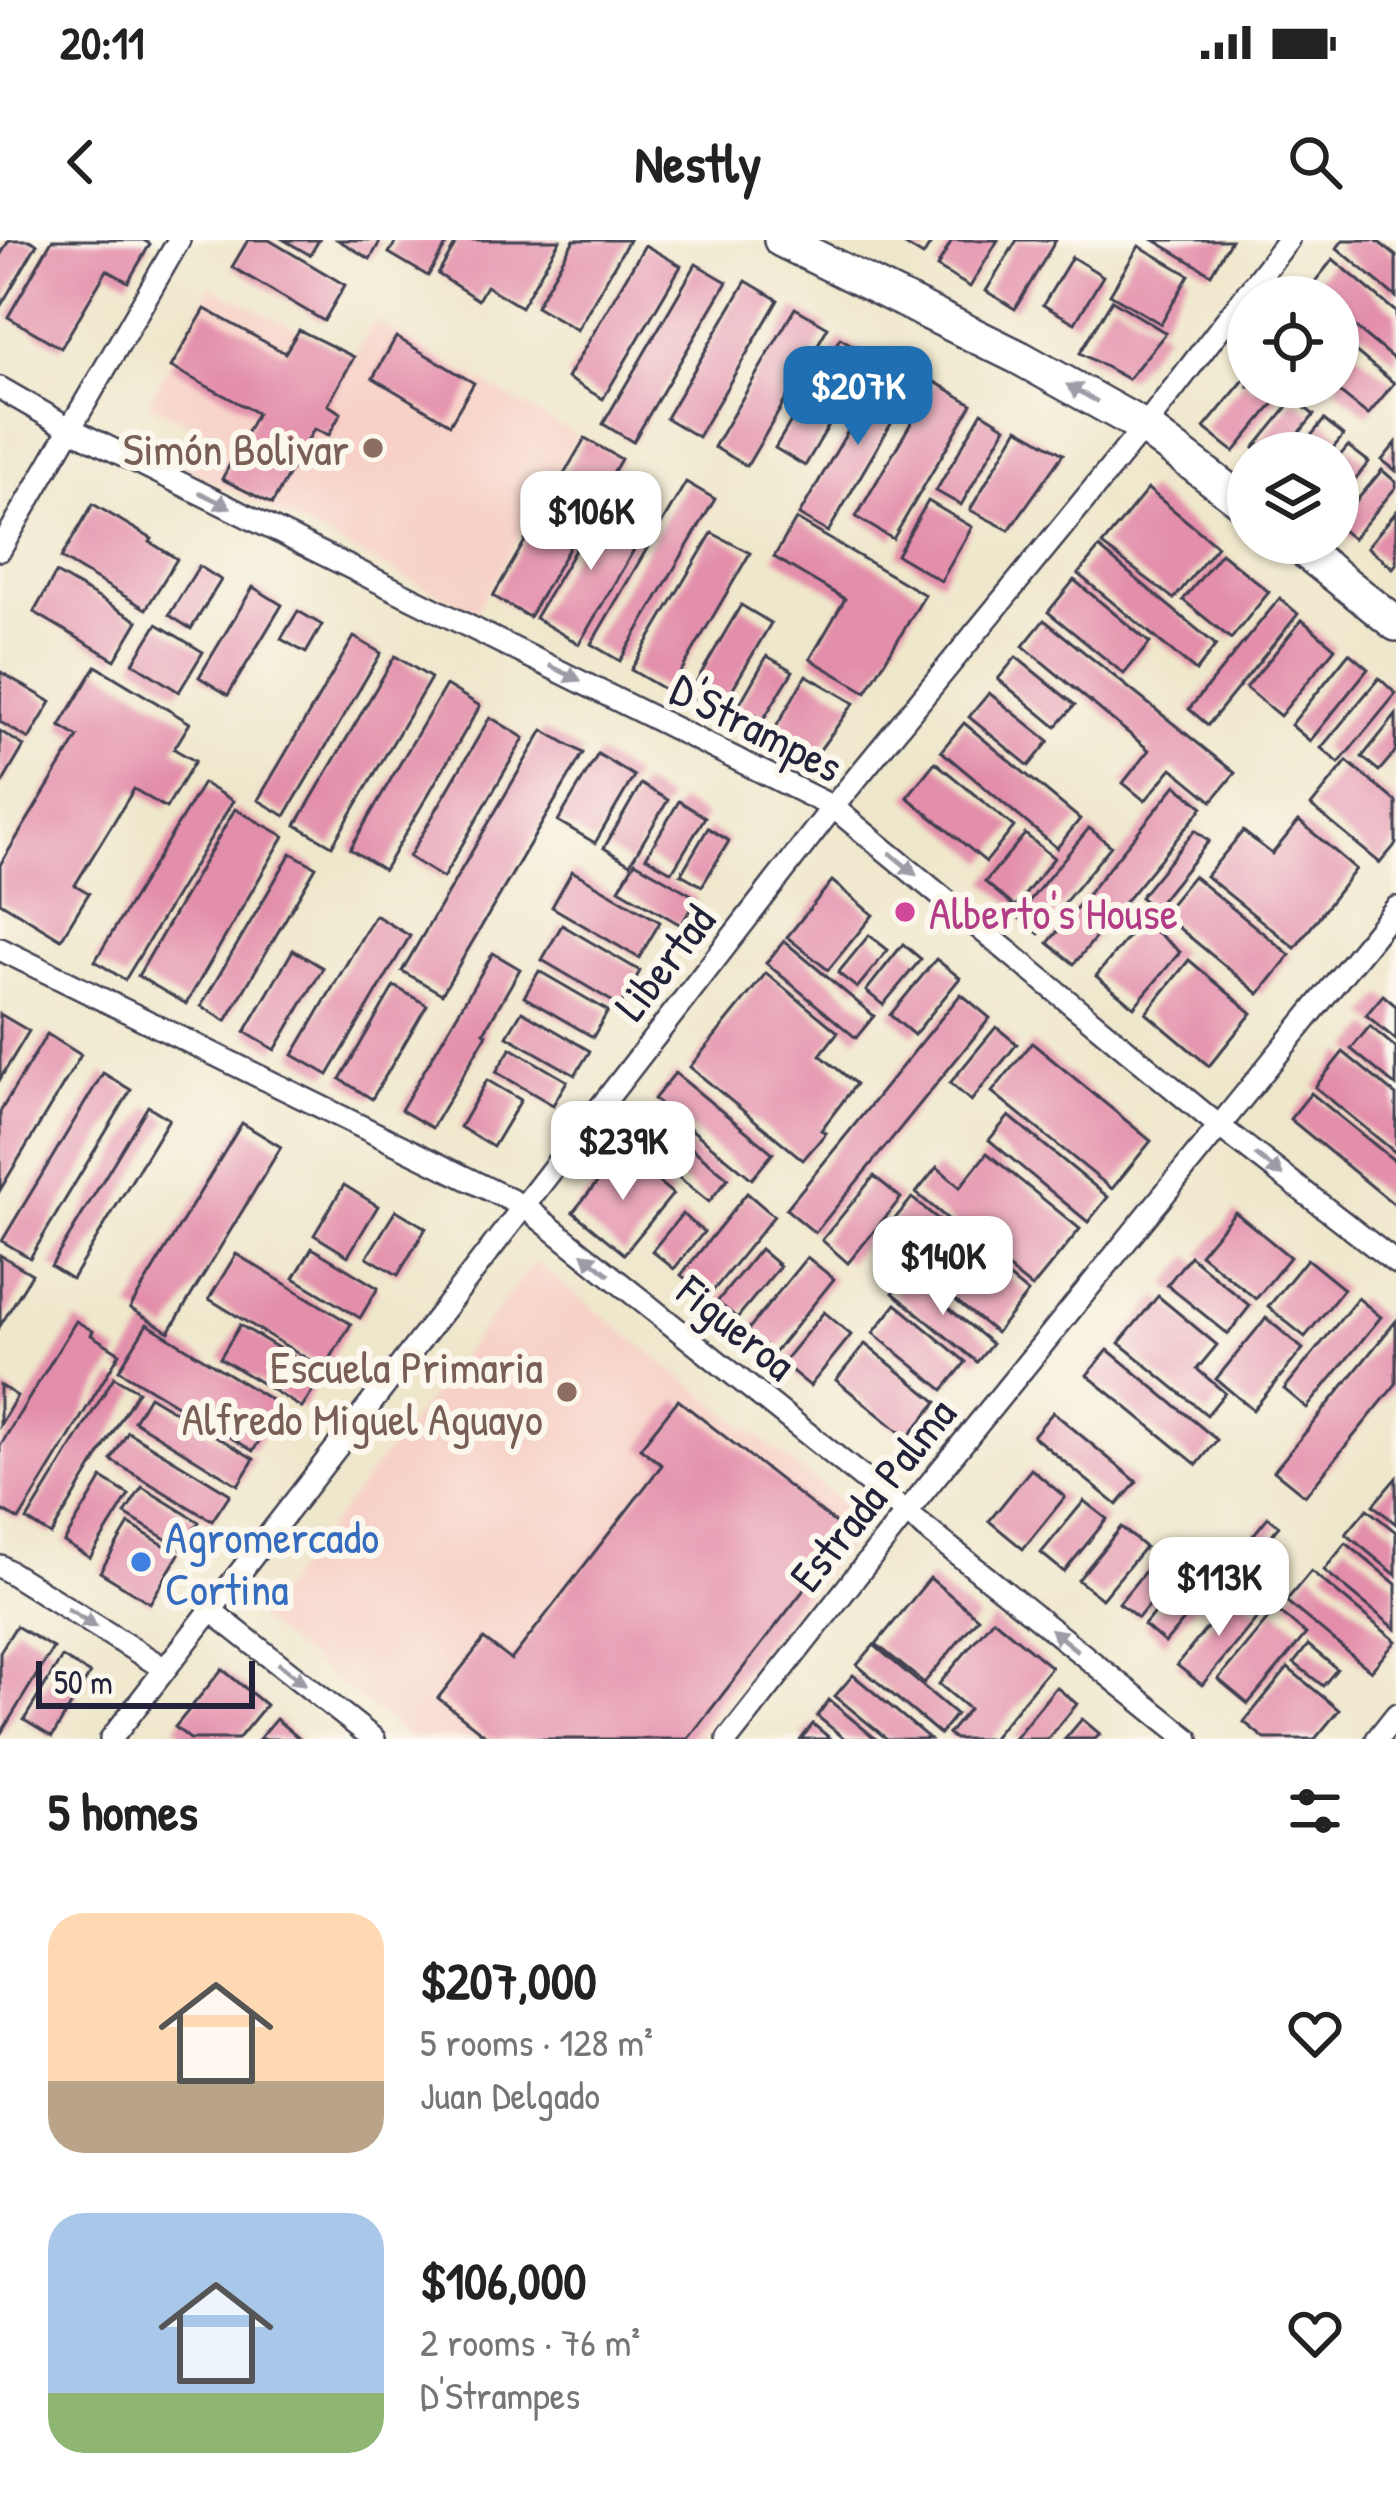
<!DOCTYPE html>
<html lang="en">
<head>
<meta charset="utf-8">
<style>
  body { margin:0; font-family:"Patrick Hand",sans-serif; background:#f6f6f6; color:#222; height:100vh; display:flex; flex-direction:column; font-size:45px; white-space:nowrap }
  * { box-sizing:border-box; margin:0 }
  p { font-size:39px; color:#767676 }
  .icon { flex:none; width:66px; height:66px; fill:none; stroke:currentColor; stroke-width:2; stroke-linecap:round; stroke-linejoin:round }
  .map { position:relative; height:1499px; overflow:hidden }
  .drawer { display:flex; flex-direction:column; background:#fff; flex:1 }
  .drawer>* { flex:none }
  .controls { position:absolute; left:1227px; top:36px; display:grid; gap:24px }
  .controls a { display:grid; place-items:center; width:132px; height:132px; border-radius:50%; background:#fff; box-shadow:0 3px 9px #0004; font-size:60px }
  .scale { position:absolute; left:36px; bottom:30px; width:219px; box-sizing:border-box; padding-left:12px; border:6px solid #22223b; border-top:0; font-size:33px; line-height:42px; white-space:nowrap; color:#22223b; -webkit-text-stroke:9px #fbf7ec; paint-order:stroke }
  .price { position:absolute; translate:-50% -102px; padding:0 27px; border-radius:24px; background:#fff; color:#222; font-size:39px; line-height:78px; filter:drop-shadow(0 3px 6px #0008) }
  .price::after { content:''; position:absolute; left:50%; top:72px; width:36px; height:27px; margin-left:-18px; background:inherit; clip-path:polygon(0 0,100% 0,50% 100%) }
  .price.current { background:#1f6fb2; color:#fff }
  ul { padding:0; list-style:none }
  li { display:flex; align-items:center; gap:36px; height:300px; padding:0 48px }
  li span { display:grid; place-items:center; flex:none; width:336px; height:240px; border-radius:36px; color:#555 }
  li>.icon { margin-inline-start:auto }
  span .icon { width:144px; height:144px; fill:#fffc; stroke-width:1 }
  li b { font-size:51px }
  h2 { display:flex; justify-content:space-between; align-items:center; height:144px; padding:0 48px; font-size:51px }
  .status { display:flex; justify-content:space-between; align-items:center; height:84px; padding:0 60px; background:#fff; direction:ltr }
  .status svg { height:33px; fill:currentColor }
  header { display:flex; justify-content:space-between; align-items:center; height:156px; padding:0 48px; background:#fff; font-size:54px; font-weight:700 }
  .map>svg:first-child { display:block }
  .built { fill:#f7d1c7 }
  .building { fill:#e38eaa }
  .lines { fill:none; stroke-linecap:round; stroke-linejoin:round }
  .street-casing { stroke:#414051; stroke-width:26 }
  .secondary-casing { stroke:#414051; stroke-width:38 }
  .street { stroke:#fff; stroke-width:21 }
  .secondary { stroke:#fff; stroke-width:33 }
  .oneway { fill:#9c9ca7 }
  .education-dot { fill:#8d6e63; stroke:#fbf7ec; stroke-width:4.5 }
  .hotel-dot { fill:#d1479c; stroke:#fbf7ec; stroke-width:4.5 }
  .shop-dot { fill:#3f7fe0; stroke:#fbf7ec; stroke-width:4.5 }
  .labels { text-anchor:middle; dominant-baseline:central; stroke-width:12; stroke-linejoin:round; paint-order:stroke }
  .education-label { font-size:45px; fill:#785e54; stroke:#fbf7ec; text-anchor:end }
  .street-label { font-size:45px; fill:#22223b; stroke:#fbf7ec }
  .hotel-label { font-size:45px; fill:#b23c85; stroke:#fbf7ec; text-anchor:start }
  .shop-label { font-size:45px; fill:#366cbe; stroke:#fbf7ec; text-anchor:start }
</style>
</head>
<body>
<div class="status"><b>20:11</b><svg viewBox="0 0 49 12"><path d="M0 12V9h3v3zM5 12V6h3v6zM10 12V3h3v9zM15 12V0h3v12zM26 1h20v11H26zM47 4h2v5h-2z"/></svg></div>
<header><svg class="icon" aria-label="back" viewBox="0 0 24 24"><path d="M15 5l-7 7 7 7"/></svg>Nestly<svg class="icon" aria-label="search" viewBox="0 0 24 24"><circle cx="10" cy="10" r="6"/><path d="M15 15l6 6"/></svg></header>
<div class="map">
<svg width="1396" height="1499" viewBox="0 0 1396 1499">
  <rect width="100%" height="100%" fill="#fbf7ec"/>
  <filter id="ink" filterUnits="userSpaceOnUse"><feTurbulence type="fractalNoise" baseFrequency=".00833" numOctaves="2"/><feDisplacementMap in="SourceGraphic" scale="24" xChannelSelector="R" yChannelSelector="G"/><feConvolveMatrix kernelMatrix="1 2 1 2 8 2 1 2 1" color-interpolation-filters="sRGB"/></filter>
  <filter id="wash" filterUnits="userSpaceOnUse"><feTurbulence type="fractalNoise" baseFrequency=".004" numOctaves="4" result="noise"/><feDisplacementMap in="SourceGraphic" scale="48" xChannelSelector="R" yChannelSelector="G"/><feGaussianBlur stdDeviation="2.7" result="paint"/><feColorMatrix in="noise" values="0 0 0 0 0 0 0 0 0 0 0 0 0 0 0 0 0 1.4 0 .05"/><feComposite in="paint" operator="in"/></filter>
  <g filter="url(#wash)">
    <rect width="100%" height="100%" fill="#efe7cb"/>
    <g class="built">
      <polygon points="210,46 353,117 375,81 577,196 476,372 169,220 191,184 148,164"/>
      <polygon points="534,1022 866,1281 697,1499 411,1499 257,1380"/>
    </g>
    <g id="blocks">
      <g class="building">
        <polygon points="9,0 29,0 37,4 0,67 0,16"/>
        <polygon points="52,0 143,0 150,4 128,42 107,30 61,108 8,77"/>
        <polygon points="248,0 269,0 345,45 324,81 232,27"/>
        <polygon points="284,0 319,0 310,15"/>
        <polygon points="338,0 381,0 370,19"/>
        <polygon points="397,0 449,0 428,36 389,13"/>
        <polygon points="458,0 560,0 521,67 486,46 478,60 438,34"/>
        <polygon points="574,0 629,0 577,90 536,66"/>
        <polygon points="897,0 933,0 923,16"/>
        <polygon points="952,0 998,0 970,47 937,27"/>
        <polygon points="1017,0 1056,0 1015,69 986,51"/>
        <polygon points="1154,0 1231,0 1211,34"/>
        <polygon points="1343,0 1376,0 1396,16 1396,57 1337,8"/>
        <polygon points="645,5 681,26 603,159 567,138"/>
        <polygon points="1139,6 1189,35 1161,84 1110,54"/>
        <polygon points="1072,17 1103,36 1075,83 1043,65"/>
        <polygon points="1333,19 1396,72 1396,121 1338,73 1338,57 1318,57 1309,49"/>
        <polygon points="696,24 727,42 633,202 603,184"/>
        <polygon points="746,41 778,60 698,197 666,178"/>
        <polygon points="1112,60 1166,93 1128,139 1080,113"/>
        <polygon points="795,68 828,87 747,226 714,207"/>
        <polygon points="205,69 285,113 299,90 354,117 328,165 341,173 329,195 314,189 272,264 222,239 257,173 171,127"/>
        <polygon points="396,97 474,143 450,184 373,138"/>
        <polygon points="1338,97 1394,143 1368,175 1333,147 1338,147"/>
        <polygon points="840,98 870,115 805,226 775,208"/>
        <polygon points="887,124 916,141 828,292 799,275"/>
        <polygon points="1248,135 1248,147 1279,147 1284,151 1234,212 1204,188"/>
        <polygon points="935,142 972,164 893,299 856,277"/>
        <polygon points="1294,159 1314,175 1283,213 1260,213 1254,208"/>
        <polygon points="982,172 1006,187 961,265 936,251"/>
        <polygon points="1324,180 1343,196 1329,213 1297,213"/>
        <polygon points="1018,188 1063,214 1009,290 970,270"/>
        <polygon points="585,198 621,219 529,377 493,356"/>
        <polygon points="1396,203 1396,231 1382,220"/>
        <polygon points="1348,206 1369,222 1338,260 1338,218"/>
        <polygon points="1382,230 1396,242 1396,247 1353,299 1338,287 1338,283"/>
        <polygon points="686,242 715,259 620,421 591,404"/>
        <polygon points="1148,249 1217,306 1174,359 1102,305"/>
        <polygon points="604,261 646,289 579,404 535,378"/>
        <polygon points="928,261 972,287 941,341 897,315"/>
        <polygon points="93,264 152,299 150,302 177,319 146,369 61,318"/>
        <polygon points="1396,272 1396,324 1393,328 1367,307"/>
        <polygon points="796,279 925,355 866,452 810,419 845,359 774,317"/>
        <polygon points="712,293 750,313 669,452 631,430"/>
        <polygon points="1099,308 1216,405 1196,431 1078,334"/>
        <polygon points="1221,313 1269,352 1231,399 1183,360"/>
        <polygon points="199,326 221,340 191,389 169,375"/>
        <polygon points="56,333 138,381 115,420 34,372"/>
        <polygon points="1074,340 1150,403 1124,434 1048,372"/>
        <polygon points="253,347 282,365 228,455 199,437"/>
        <polygon points="1280,358 1298,374 1208,485 1189,469"/>
        <polygon points="741,365 771,383 719,472 689,454"/>
        <polygon points="298,371 322,385 306,413 281,399"/>
        <polygon points="1044,380 1235,533 1212,561 1172,528 1145,561 1123,543 1149,510 1023,406"/>
        <polygon points="1302,380 1335,408 1280,476 1246,448"/>
        <polygon points="157,384 203,412 179,452 133,423"/>
        <polygon points="354,397 381,413 285,576 258,560"/>
        <polygon points="1349,413 1368,429 1310,501 1291,485"/>
        <polygon points="395,416 431,438 332,606 296,585"/>
        <polygon points="767,416 793,431 763,480 739,465"/>
        <polygon points="1016,417 1075,465 1056,487 998,439"/>
        <polygon points="96,426 190,483 174,509 195,521 166,568 134,549 75,645 89,653 61,699 0,662 0,625 78,497 60,486"/>
        <polygon points="1,432 51,462 29,499 0,482"/>
        <polygon points="806,435 854,463 811,522 768,501"/>
        <polygon points="1379,438 1396,454 1339,523 1321,508"/>
        <polygon points="446,445 480,466 384,630 350,609"/>
        <polygon points="989,453 1049,501 1029,526 969,477"/>
        <polygon points="1396,475 1396,511 1379,531 1362,517"/>
        <polygon points="490,477 524,498 443,638 409,617"/>
        <polygon points="964,483 1080,579 1057,608 941,511"/>
        <polygon points="543,490 583,513 442,754 402,731"/>
        <polygon points="0,491 24,506 0,547"/>
        <polygon points="598,514 634,536 595,603 558,581"/>
        <polygon points="1347,521 1396,562 1396,604 1380,623 1311,566"/>
        <polygon points="935,522 1014,587 986,622 907,557"/>
        <polygon points="203,543 233,561 125,740 95,721"/>
        <polygon points="641,544 668,560 630,624 604,608"/>
        <polygon points="1176,545 1203,567 1074,724 1048,703"/>
        <polygon points="679,561 705,577 672,632 646,617"/>
        <polygon points="235,569 284,596 186,764 138,736"/>
        <polygon points="1299,581 1356,629 1295,708 1206,636 1243,591 1272,614"/>
        <polygon points="708,588 729,601 702,646 681,634"/>
        <polygon points="1089,588 1111,606 1039,694 1017,676"/>
        <polygon points="1195,590 1209,601 1154,669 1140,657"/>
        <polygon points="1025,594 1054,618 1015,667 985,642"/>
        <polygon points="291,613 316,627 226,781 201,766"/>
        <polygon points="635,622 697,658 681,685 619,649"/>
        <polygon points="572,631 660,682 639,718 552,667"/>
        <polygon points="1193,636 1290,715 1259,754 1162,674"/>
        <polygon points="832,641 873,675 828,730 787,697"/>
        <polygon points="375,675 410,696 328,835 293,815"/>
        <polygon points="1142,680 1180,712 1134,767 1096,736"/>
        <polygon points="562,685 640,731 620,766 542,720"/>
        <polygon points="869,695 888,710 857,748 838,733"/>
        <polygon points="784,701 874,776 856,798 766,723"/>
        <polygon points="903,704 921,719 883,765 866,751"/>
        <polygon points="293,710 323,728 275,810 245,792"/>
        <polygon points="493,713 520,729 484,792 487,794 432,888 401,870"/>
        <polygon points="936,719 960,738 914,795 890,775"/>
        <polygon points="1189,720 1252,773 1209,826 1146,773"/>
        <polygon points="539,731 608,771 593,797 524,757"/>
        <polygon points="766,733 838,792 820,815 856,844 821,890 826,893 803,920 690,827"/>
        <polygon points="394,746 427,765 372,859 340,839"/>
        <polygon points="961,754 990,778 815,993 786,969"/>
        <polygon points="1383,755 1396,766 1396,800 1366,775"/>
        <polygon points="522,771 590,811 575,835 507,796"/>
        <polygon points="0,774 29,791 0,839"/>
        <polygon points="1370,786 1396,808 1396,846 1351,809"/>
        <polygon points="996,787 1017,804 971,861 950,843"/>
        <polygon points="47,794 81,815 0,950 0,872"/>
        <polygon points="1032,803 1151,901 1112,949 992,852"/>
        <polygon points="511,808 567,841 553,865 496,832"/>
        <polygon points="1343,812 1396,855 1396,913 1315,847"/>
        <polygon points="103,833 131,850 30,1018 2,1001"/>
        <polygon points="675,833 773,913 752,939 654,859"/>
        <polygon points="487,840 521,860 493,907 460,887"/>
        <polygon points="1311,853 1396,922 1396,966 1290,879"/>
        <polygon points="148,866 169,879 72,1039 51,1026"/>
        <polygon points="650,874 728,938 709,962 630,898"/>
        <polygon points="1009,876 1108,957 1088,982 989,900"/>
        <polygon points="242,883 281,907 169,1092 130,1068"/>
        <polygon points="622,912 673,954 624,1014 573,972"/>
        <polygon points="987,913 1080,989 1032,1048 916,953 937,927 960,947"/>
        <polygon points="874,936 901,958 848,1023 822,1000"/>
        <polygon points="344,945 378,966 348,1016 314,995"/>
        <polygon points="747,953 774,976 708,1057 681,1035"/>
        <polygon points="912,958 1028,1053 996,1093 879,998"/>
        <polygon points="396,970 426,988 398,1035 367,1017"/>
        <polygon points="1235,972 1290,1017 1256,1059 1200,1014"/>
        <polygon points="682,974 704,992 674,1029 652,1011"/>
        <polygon points="312,1008 378,1048 360,1078 294,1038"/>
        <polygon points="760,1009 780,1026 737,1078 717,1062"/>
        <polygon points="236,1014 351,1084 324,1129 209,1059"/>
        <polygon points="0,1015 32,1034 0,1086"/>
        <polygon points="1190,1016 1250,1066 1228,1094 1167,1045"/>
        <polygon points="807,1017 834,1039 774,1113 747,1091"/>
        <polygon points="1307,1019 1344,1049 1305,1097 1268,1067"/>
        <polygon points="909,1035 992,1104 977,1122 893,1053"/>
        <polygon points="1158,1056 1217,1105 1197,1129 1225,1153 1207,1175 1119,1103"/>
        <polygon points="1358,1058 1381,1077 1307,1168 1284,1149"/>
        <polygon points="896,1064 966,1122 943,1150 873,1093"/>
        <polygon points="824,1072 851,1095 810,1146 782,1123"/>
        <polygon points="1266,1078 1303,1109 1253,1170 1216,1139"/>
        <polygon points="76,1081 93,1091 91,1095 120,1113 19,1280 0,1269 0,1206"/>
        <polygon points="1396,1081 1396,1144 1305,1256 1274,1231"/>
        <polygon points="147,1084 281,1166 253,1211 119,1130"/>
        <polygon points="240,1085 323,1135 302,1168 220,1118"/>
        <polygon points="865,1104 937,1162 907,1198 836,1140"/>
        <polygon points="1108,1110 1217,1200 1197,1225 1087,1135"/>
        <polygon points="114,1137 138,1151 51,1295 27,1280"/>
        <polygon points="0,1145 17,1156 0,1185"/>
        <polygon points="149,1156 254,1219 238,1245 134,1181"/>
        <polygon points="678,1160 848,1293 688,1499 490,1499 438,1458 484,1399 511,1420 662,1225 640,1208"/>
        <polygon points="1053,1172 1137,1242 1117,1265 1033,1196"/>
        <polygon points="128,1192 230,1254 212,1281 111,1220"/>
        <polygon points="1031,1229 1065,1257 1023,1309 989,1281"/>
        <polygon points="102,1238 129,1255 90,1318 64,1302"/>
        <polygon points="1396,1238 1396,1284 1373,1265"/>
        <polygon points="142,1247 199,1282 182,1309 125,1274"/>
        <polygon points="1084,1261 1107,1279 1064,1332 1041,1313"/>
        <polygon points="1367,1269 1396,1292 1396,1335 1346,1294"/>
        <polygon points="1268,1277 1279,1286 1214,1367 1203,1357 1165,1403 1144,1385 1207,1308 1228,1326"/>
        <polygon points="129,1284 179,1314 150,1363 100,1332"/>
        <polygon points="1121,1287 1145,1307 1102,1359 1078,1340"/>
        <polygon points="1346,1303 1396,1344 1396,1389 1324,1330"/>
        <polygon points="1155,1319 1173,1335 1138,1378 1119,1363"/>
        <polygon points="1311,1331 1396,1401 1371,1431 1286,1361"/>
        <polygon points="930,1338 978,1378 924,1443 876,1404"/>
        <polygon points="1236,1352 1261,1373 1202,1445 1177,1425"/>
        <polygon points="1276,1369 1306,1394 1248,1464 1218,1439"/>
        <polygon points="993,1379 1051,1427 992,1499 955,1499 948,1494 969,1469 939,1444"/>
        <polygon points="16,1386 53,1408 0,1495 0,1412"/>
        <polygon points="874,1405 956,1474 940,1494 857,1425"/>
        <polygon points="1308,1405 1337,1429 1323,1446 1294,1423"/>
        <polygon points="62,1417 90,1434 52,1497 24,1480"/>
        <polygon points="1288,1428 1339,1470 1315,1499 1265,1499 1244,1482"/>
        <polygon points="222,1429 266,1465 238,1499 190,1499 175,1487"/>
        <polygon points="853,1435 930,1499 887,1499 835,1456"/>
        <polygon points="1056,1447 1077,1464 1048,1499 1014,1499"/>
        <polygon points="829,1460 876,1499 845,1499 817,1476"/>
        <polygon points="276,1479 300,1499 259,1499"/>
        <polygon points="1082,1479 1100,1494 1095,1499 1065,1499"/>
        <polygon points="813,1484 831,1499 801,1499"/>
      </g>
    </g>
  </g>
  <g filter="url(#ink)">
    <use href="#blocks" fill-opacity="0" stroke="#414051" stroke-width="3"/>
    <g class="lines">
      <g class="street-casing">
        <g id="street">
          <polyline points="0,148 71,189 833,567 1219,886 1396,1023"/>
          <polyline points="0,310 179,0"/>
          <polyline points="0,709 525,967 1188,1499"/>
          <polyline points="0,1326 165,1429"/>
          <polyline points="209,1369 374,1499"/>
          <polyline points="111,1499 833,567 1144,187 1288,0"/>
          <polyline points="728,1499 906,1273 1396,668"/>
          <polyline points="1377,1499 1396,1475"/>
        </g>
      </g>
      <g class="secondary-casing">
        <g id="secondary">
          <polyline points="781,0 1020,118 1144,187 1248,266"/>
          <polyline points="1295,303 1396,384"/>
        </g>
      </g>
      <use href="#street" class="street"/>
      <use href="#secondary" class="secondary"/>
    </g>
    <defs><path id="oneway-solid" d="M-6-.8H1V-3.2L6.5 0L1 3.2V.8H-6Z" transform="scale(3)"/></defs>
    <g class="oneway">
      <use href="#oneway-solid" transform="translate(1082 153) rotate(-151)"/>
      <use href="#oneway-solid" transform="translate(215 260) rotate(26)"/>
      <use href="#oneway-solid" transform="translate(565 433) rotate(26)"/>
      <use href="#oneway-solid" transform="translate(903 624) rotate(40)"/>
      <use href="#oneway-solid" transform="translate(1269 925) rotate(38)"/>
      <use href="#oneway-solid" transform="translate(596 1024) rotate(-141)"/>
      <use href="#oneway-solid" transform="translate(82 1378) rotate(32)"/>
      <use href="#oneway-solid" transform="translate(1064 1400) rotate(-141)"/>
      <use href="#oneway-solid" transform="translate(292 1434) rotate(38)"/>
    </g>
  </g>
  <g class="education-dot">
    <circle cx="373" cy="208" r="12"/>
    <circle cx="567" cy="1152" r="12"/>
  </g>
  <circle class="hotel-dot" cx="905" cy="672" r="12"/>
  <circle class="shop-dot" cx="141" cy="1322" r="12"/>
  <g class="labels">
    <g class="education-label">
      <text x="349" y="208">Simón Bolivar</text>
      <text x="543" y="1126">Escuela Primaria<tspan x="543" dy="52">Alfredo Miguel Aguayo</tspan></text>
    </g>
    <g class="street-label">
      <text transform="translate(757 487) rotate(27)">D'Strampes</text>
      <text transform="translate(664 722) rotate(-52)">Libertad</text>
      <text transform="translate(737 1087) rotate(39)">Figueroa</text>
      <text transform="translate(872 1254) rotate(-51)">Estrada Palma</text>
    </g>
    <g class="hotel-label">
      <text x="929" y="672">Alberto's House</text>
    </g>
    <g class="shop-label">
      <text x="165" y="1296">Agromercado<tspan x="165" dy="52">Cortina</tspan></text>
    </g>
  </g>
</svg>
<div class="controls">
<a><svg class="icon" aria-label="locate" viewBox="0 0 24 24"><circle cx="12" cy="12" r="6"/><path d="M12 2v4M12 18v4M2 12h4M18 12h4"/></svg></a>
<a><svg class="icon" aria-label="layers" viewBox="0 0 24 24"><path d="M12 4l9 5-9 5-9-5zM3 14l9 5 9-5"/></svg></a>
</div>
<div class="scale">50 m</div>
<b class="price current" style="left:858px;top:208px">$207K</b>
<b class="price" style="left:591px;top:333px">$106K</b>
<b class="price" style="left:623px;top:963px">$239K</b>
<b class="price" style="left:943px;top:1078px">$140K</b>
<b class="price" style="left:1219px;top:1399px">$113K</b>
</div>
<section class="drawer">
<h2>5 homes<svg class="icon" aria-label="filters" viewBox="0 0 24 24"><path d="M4 7h16M4 17h16"/><circle cx="9" cy="7" r="2"/><circle cx="15" cy="17" r="2"/></svg></h2>
<ul>
<li><span style="background:linear-gradient(#ffd9b3 70%,#b9a48a 0)"><svg class="icon" aria-label="home" viewBox="0 0 24 24"><path d="M3 11l9-7 9 7M6 9v11h12V9"/></svg></span><div><b>$207,000</b><p>5 rooms · 128 m²</p><p>Juan Delgado</p></div><svg class="icon" aria-label="heart" viewBox="0 0 24 24"><path d="M12 20l-8-8c-3-5 5-10 8-4 3-6 11-1 8 4z"/></svg></li>
<li><span style="background:linear-gradient(#a9c7e8 75%,#8fb573 0)"><svg class="icon" aria-label="home" viewBox="0 0 24 24"><path d="M3 11l9-7 9 7M6 9v11h12V9"/></svg></span><div><b>$106,000</b><p>2 rooms · 76 m²</p><p>D'Strampes</p></div><svg class="icon" aria-label="heart" viewBox="0 0 24 24"><path d="M12 20l-8-8c-3-5 5-10 8-4 3-6 11-1 8 4z"/></svg></li>
</ul>
</section>
</body>
</html>
